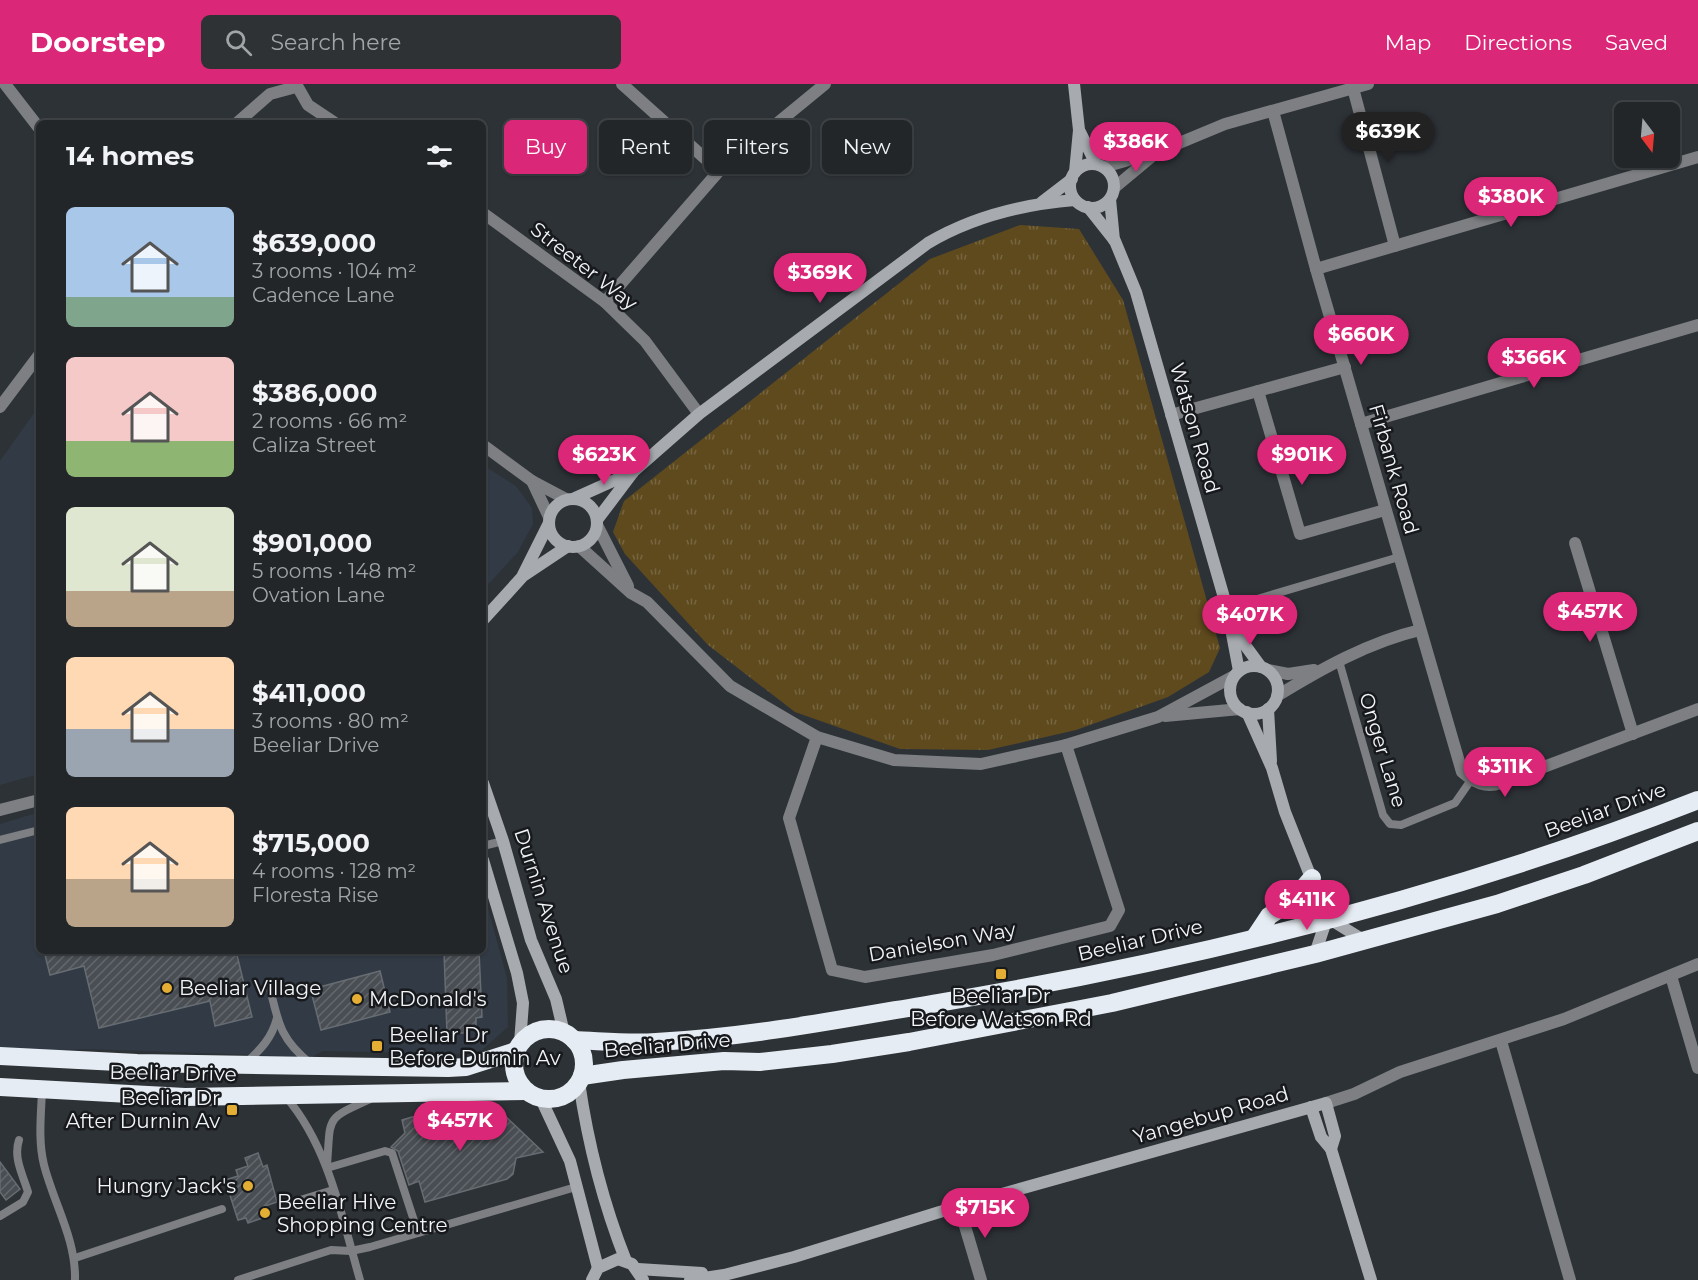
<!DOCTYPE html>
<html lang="en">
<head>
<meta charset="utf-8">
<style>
  body { margin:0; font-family:Montserrat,sans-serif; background:#2e3235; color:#f1f3f6; height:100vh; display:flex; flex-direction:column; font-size:22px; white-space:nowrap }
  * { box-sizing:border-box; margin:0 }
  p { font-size:20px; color:#a2a5a8 }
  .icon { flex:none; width:33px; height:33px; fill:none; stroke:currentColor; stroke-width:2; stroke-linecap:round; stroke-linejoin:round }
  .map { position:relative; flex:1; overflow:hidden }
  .panel { position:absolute; left:36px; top:36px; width:450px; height:834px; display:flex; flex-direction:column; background:#222629; border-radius:9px; box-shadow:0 2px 4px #0004,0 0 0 2px #3f4346 }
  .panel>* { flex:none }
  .banner { position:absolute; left:504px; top:36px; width:570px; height:54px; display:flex; gap:12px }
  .needle { width:39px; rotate:164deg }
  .buttons { position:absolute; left:1614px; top:18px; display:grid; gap:12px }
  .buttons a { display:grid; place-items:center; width:66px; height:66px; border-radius:9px; background:#222629; box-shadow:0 2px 4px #0004,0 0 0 2px #3f4346; font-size:30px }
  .price { position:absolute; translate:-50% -51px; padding:0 14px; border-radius:21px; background:#db2777; color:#fff; font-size:20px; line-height:39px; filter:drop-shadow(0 2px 3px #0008) }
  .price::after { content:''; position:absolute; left:50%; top:36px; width:18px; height:14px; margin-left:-9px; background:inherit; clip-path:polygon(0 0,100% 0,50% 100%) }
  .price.on { background:#222; color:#fff }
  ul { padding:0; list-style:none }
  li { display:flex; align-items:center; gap:18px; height:150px; padding:0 30px }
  li span { display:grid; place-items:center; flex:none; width:168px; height:120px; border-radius:9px; color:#555 }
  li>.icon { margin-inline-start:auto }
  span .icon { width:72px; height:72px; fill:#fffc; stroke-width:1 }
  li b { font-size:26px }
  h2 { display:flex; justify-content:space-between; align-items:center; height:72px; padding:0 30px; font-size:26px }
  .tag { padding:0 21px; border-radius:9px; background:#222629; box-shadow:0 2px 4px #0004,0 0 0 2px #3f4346; font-size:21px; line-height:54px }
  .tag.on { background:#db2777; color:#fff }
  header { display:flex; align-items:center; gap:36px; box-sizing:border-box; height:84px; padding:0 30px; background:#db2777; color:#fff }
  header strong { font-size:28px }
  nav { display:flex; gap:33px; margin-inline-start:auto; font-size:21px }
  .search { width:420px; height:54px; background:#2e3235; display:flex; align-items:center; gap:15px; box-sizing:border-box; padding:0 21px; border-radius:9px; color:#a2a5a8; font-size:22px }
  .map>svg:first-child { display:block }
  .built { fill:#313a45 }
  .grass { fill:url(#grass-tufts) }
  .building { fill:url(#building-hatch); stroke:#676c72; stroke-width:1.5 }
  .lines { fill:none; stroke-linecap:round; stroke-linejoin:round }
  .lane { stroke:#7d7f82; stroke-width:8 }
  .street { stroke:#7d7f82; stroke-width:12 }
  .secondary { stroke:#a7abb0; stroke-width:12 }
  .highway { stroke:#e6ecf3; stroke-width:18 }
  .poi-dot { fill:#e4ae35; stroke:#17191c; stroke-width:2 }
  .labels { text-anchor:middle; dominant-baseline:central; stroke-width:5; stroke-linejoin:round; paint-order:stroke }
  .street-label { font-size:20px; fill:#f1f5f8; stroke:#17191c }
  .poi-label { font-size:20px; fill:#f1f5f8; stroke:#17191c; text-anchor:start }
</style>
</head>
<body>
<header>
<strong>Doorstep</strong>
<div class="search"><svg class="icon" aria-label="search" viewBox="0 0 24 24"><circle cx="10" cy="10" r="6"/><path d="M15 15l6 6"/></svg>Search here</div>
<nav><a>Map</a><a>Directions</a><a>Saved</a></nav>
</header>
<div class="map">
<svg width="1698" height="1196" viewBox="0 0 1698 1196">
  <defs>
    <pattern id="grass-tufts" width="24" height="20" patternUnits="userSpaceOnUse" patternTransform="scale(1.5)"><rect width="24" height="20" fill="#5f4a1e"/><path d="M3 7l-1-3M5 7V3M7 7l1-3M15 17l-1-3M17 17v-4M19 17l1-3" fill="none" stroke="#76653f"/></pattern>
    <pattern id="building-hatch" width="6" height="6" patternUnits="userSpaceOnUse" patternTransform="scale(1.5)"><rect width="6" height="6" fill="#494e54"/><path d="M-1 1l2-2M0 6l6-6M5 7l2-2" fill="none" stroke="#64686d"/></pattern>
  </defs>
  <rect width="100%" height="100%" fill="#2d3237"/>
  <g class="built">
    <polygon points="39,322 39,690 0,701 0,377"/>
    <polygon points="483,381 516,402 532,424 533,440 518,468 483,506"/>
    <polygon points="39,728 39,867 483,867 483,806 507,894 508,943 482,966 462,970 323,967 312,973 87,965 35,967 0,963 0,740"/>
  </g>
  <polygon class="grass" points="1020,141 1079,145 1123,216 1220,564 1209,588 1168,613 1076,646 988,666 900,665 795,628 708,561 625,470 613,448 624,417 930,175"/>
  <g class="building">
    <polygon points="44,867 236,867 252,933 215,942 210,917 99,944 84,882 50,891"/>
    <polygon points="479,867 482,933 476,934 476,943 464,944 464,949 447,949 444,868"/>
    <polygon points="380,887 390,928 321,946 312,911 316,904"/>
    <polygon points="502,1029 543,1068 516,1074 513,1090 507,1095 425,1118 419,1097 409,1101 398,1067 391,1063 405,1049 402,1036 412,1033"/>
    <polygon points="258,1069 263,1083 267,1081 277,1118 265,1122 268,1132 248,1139 246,1134 238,1136 225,1096 238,1092 236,1086 248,1082 245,1074"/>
    <polygon points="0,1078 20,1105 6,1116 0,1108"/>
  </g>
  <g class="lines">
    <g class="lane">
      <polyline points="1227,524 1399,473"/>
      <polyline points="1339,577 1383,731 1390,740 1401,741 1455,719 1471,696"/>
      <polyline points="0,756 39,746"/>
      <polyline points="483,762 503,757"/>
      <path d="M269,900C278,937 279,954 310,979"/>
      <path d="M246,979C261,965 272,954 277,934"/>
      <path d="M42,1007C41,1031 38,1057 44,1081C54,1120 76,1155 75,1196"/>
      <path d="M286,1013C329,1063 342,1134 360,1196"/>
      <path d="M327,1081C331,1032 324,1036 370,1015"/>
      <polyline points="327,1084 385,1067 392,1069 418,1149"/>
      <polyline points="297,1117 333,1106"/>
      <path d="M0,1132L23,1118L28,1108C23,1091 13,1074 19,1056"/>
      <polyline points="75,1174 222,1125"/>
      <polyline points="238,1196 331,1166 351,1167 370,1163 576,1103"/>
    </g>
    <g class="street">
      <polyline points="5,0 39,44"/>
      <polyline points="296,0 308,21 335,39"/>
      <polyline points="622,0 719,87"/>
      <polyline points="1353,4 1395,162"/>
      <path d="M1273,27L1316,185L1462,688C1475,699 1485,704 1501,699L1698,625"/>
      <polyline points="237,39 270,10 296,3"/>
      <polyline points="1104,83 1160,67 1225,40 1368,0"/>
      <polyline points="1114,104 1156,69"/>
      <polyline points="483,129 605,218 645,257 699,330"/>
      <polyline points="1316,185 1698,73"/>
      <polyline points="605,218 719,87 825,0"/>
      <polyline points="1258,307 1300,450 1385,426"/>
      <polyline points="0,323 39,271"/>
      <polyline points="1171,331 1345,283"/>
      <polyline points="1361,340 1698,241"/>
      <polyline points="483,361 532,397 566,415"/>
      <polyline points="532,397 549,433"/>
      <polyline points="597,441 628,502"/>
      <polyline points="1575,459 1633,650"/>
      <polyline points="579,462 631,509 647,518 730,602 817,653 894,676 981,680 1066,661 1158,633 1234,592"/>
      <polyline points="1268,586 1288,590 1314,586"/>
      <path d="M1277,612C1321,585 1369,558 1420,546"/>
      <polyline points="1165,632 1240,625"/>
      <polyline points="817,653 789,734 832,886 865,893 993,871 1110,842 1119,826 1066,661"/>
      <polyline points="0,726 39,716"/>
      <polyline points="1671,892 1698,984"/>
      <polyline points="1501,957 1570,1196"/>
      <polyline points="1326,1019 1354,1010 1400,988 1564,935 1698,880"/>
      <polyline points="959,1122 981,1196"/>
    </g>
    <g class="secondary">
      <polyline points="1074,0 1079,46 1075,88"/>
      <polyline points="1080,48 1096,80"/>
      <circle cx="1092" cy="102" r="22"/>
      <polyline points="1110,115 1114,156"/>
      <polyline points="1042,118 1072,95"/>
      <polyline points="1088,123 1115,157 1136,208 1227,524 1239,587"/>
      <polyline points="575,414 633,388"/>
      <circle cx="573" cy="439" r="24"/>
      <path d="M597,436L634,387L699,330L928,159C972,133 1025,120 1075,116"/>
      <polyline points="523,491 549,439"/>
      <polyline points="483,536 523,492 568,462"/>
      <polyline points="1234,546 1261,583"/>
      <circle cx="1254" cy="606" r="24"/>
      <polyline points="1268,625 1271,677"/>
      <polyline points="1247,628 1272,684 1285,728 1327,834 1315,870"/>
      <polyline points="483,699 503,757 531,856 556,915 564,949"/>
      <polyline points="483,776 517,889 523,919 520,959"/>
      <polyline points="1328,834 1365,857"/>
      <path d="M579,998C588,1060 603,1119 626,1177"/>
      <polyline points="541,1015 570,1077 598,1184"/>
      <polyline points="1311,1023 1321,1053 1331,1065 1371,1196"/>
      <polyline points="638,1185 702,1189"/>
      <polyline points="592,1196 598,1184 618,1175 632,1180 643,1196"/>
      <polyline points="690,1196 724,1191 794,1173 959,1122 1326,1019 1335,1052 1331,1065"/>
    </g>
    <g class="highway">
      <polyline points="1255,853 1269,832 1293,816 1312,794"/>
      <circle cx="549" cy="980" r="35"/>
      <path d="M574,956C601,957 629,960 656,958C752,953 848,934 943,918C1199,875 1456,811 1698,716"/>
      <polyline points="0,972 137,979 448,984 466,983 516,967"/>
      <polyline points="582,992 623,986 724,977 760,978 832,970 909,958 1112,919 1315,870 1497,820 1584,791 1698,747"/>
      <polyline points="0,1003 185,1013 526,1007"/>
    </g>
  </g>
  <g class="poi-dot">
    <rect x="995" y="884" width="12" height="12" rx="3"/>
    <circle cx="167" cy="904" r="6"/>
    <circle cx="357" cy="915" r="6"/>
    <rect x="371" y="956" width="12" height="12" rx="3"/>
    <rect x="226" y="1020" width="12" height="12" rx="3"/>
    <circle cx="248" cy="1102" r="6"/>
    <circle cx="265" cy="1129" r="6"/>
  </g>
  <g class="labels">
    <g class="street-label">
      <text transform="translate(584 182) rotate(38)">Streeter Way</text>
      <text transform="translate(1195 344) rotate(74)">Watson Road</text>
      <text transform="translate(1394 385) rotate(74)">Firbank Road</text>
      <text transform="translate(1383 666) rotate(73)">Onger Lane</text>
      <text transform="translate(1605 726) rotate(-20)">Beeliar Drive</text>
      <text transform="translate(544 817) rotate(72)">Durnin Avenue</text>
      <text transform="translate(1140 856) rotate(-13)">Beeliar Drive</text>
      <text transform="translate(942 858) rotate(-10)">Danielson Way</text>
      <text transform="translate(667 961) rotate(-5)">Beeliar Drive</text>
      <text transform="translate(173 989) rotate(1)">Beeliar Drive</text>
      <text transform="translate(1211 1031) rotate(-16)">Yangebup Road</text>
    </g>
    <g class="poi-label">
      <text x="179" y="904">Beeliar Village</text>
      <text x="1001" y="912" text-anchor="middle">Beeliar Dr<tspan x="1001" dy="23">Before Watson Rd</tspan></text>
      <text x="369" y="915">McDonald's</text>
      <text x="389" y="951">Beeliar Dr<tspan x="389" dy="23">Before Durnin Av</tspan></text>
      <text x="220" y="1014" text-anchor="end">Beeliar Dr<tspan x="220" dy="23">After Durnin Av</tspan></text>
      <text x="236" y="1102" text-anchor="end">Hungry Jack's</text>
      <text x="277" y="1118">Beeliar Hive<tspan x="277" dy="23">Shopping Centre</tspan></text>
    </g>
  </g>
</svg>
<div class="buttons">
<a><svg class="needle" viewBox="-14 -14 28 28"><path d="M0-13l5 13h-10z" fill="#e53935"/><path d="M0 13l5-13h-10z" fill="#a2a5a8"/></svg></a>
</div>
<b class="price on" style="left:1388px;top:79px">$639K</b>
<b class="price" style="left:1136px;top:89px">$386K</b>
<b class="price" style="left:1511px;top:144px">$380K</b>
<b class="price" style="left:820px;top:220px">$369K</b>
<b class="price" style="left:1361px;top:282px">$660K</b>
<b class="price" style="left:1534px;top:305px">$366K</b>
<b class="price" style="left:604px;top:402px">$623K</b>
<b class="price" style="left:1302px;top:402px">$901K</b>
<b class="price" style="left:1590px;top:559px">$457K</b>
<b class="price" style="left:1250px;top:562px">$407K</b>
<b class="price" style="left:1505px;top:714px">$311K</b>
<b class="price" style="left:1307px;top:847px">$411K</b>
<b class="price" style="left:460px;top:1068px">$457K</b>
<b class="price" style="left:985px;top:1155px">$715K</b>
<div class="banner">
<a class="tag on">Buy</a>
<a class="tag">Rent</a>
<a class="tag">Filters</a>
<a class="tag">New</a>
</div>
<section class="panel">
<h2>14 homes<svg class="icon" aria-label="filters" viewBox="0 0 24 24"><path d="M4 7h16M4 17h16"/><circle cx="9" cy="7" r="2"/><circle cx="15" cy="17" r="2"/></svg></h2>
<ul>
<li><span style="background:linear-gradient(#a9c7e8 75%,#7fa58c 0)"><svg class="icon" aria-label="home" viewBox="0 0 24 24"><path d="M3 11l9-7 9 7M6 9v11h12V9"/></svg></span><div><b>$639,000</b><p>3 rooms · 104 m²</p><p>Cadence Lane</p></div></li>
<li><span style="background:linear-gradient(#f6c9c9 70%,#8fb573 0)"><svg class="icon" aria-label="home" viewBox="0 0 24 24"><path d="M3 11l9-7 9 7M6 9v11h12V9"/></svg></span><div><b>$386,000</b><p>2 rooms · 66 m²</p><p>Caliza Street</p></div></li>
<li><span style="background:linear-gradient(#dfe7d0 70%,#b9a48a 0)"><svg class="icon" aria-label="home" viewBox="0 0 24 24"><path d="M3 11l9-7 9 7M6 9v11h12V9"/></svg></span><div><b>$901,000</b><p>5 rooms · 148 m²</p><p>Ovation Lane</p></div></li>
<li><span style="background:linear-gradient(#ffd9b3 60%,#9aa5b1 0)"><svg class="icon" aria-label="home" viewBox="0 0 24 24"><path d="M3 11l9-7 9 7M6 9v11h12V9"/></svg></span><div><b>$411,000</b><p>3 rooms · 80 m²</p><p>Beeliar Drive</p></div></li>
<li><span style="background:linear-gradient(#ffd9b3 60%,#b9a48a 0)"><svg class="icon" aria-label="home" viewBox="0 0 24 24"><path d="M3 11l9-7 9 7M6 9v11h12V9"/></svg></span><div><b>$715,000</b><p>4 rooms · 128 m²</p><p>Floresta Rise</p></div></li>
</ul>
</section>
</div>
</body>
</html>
